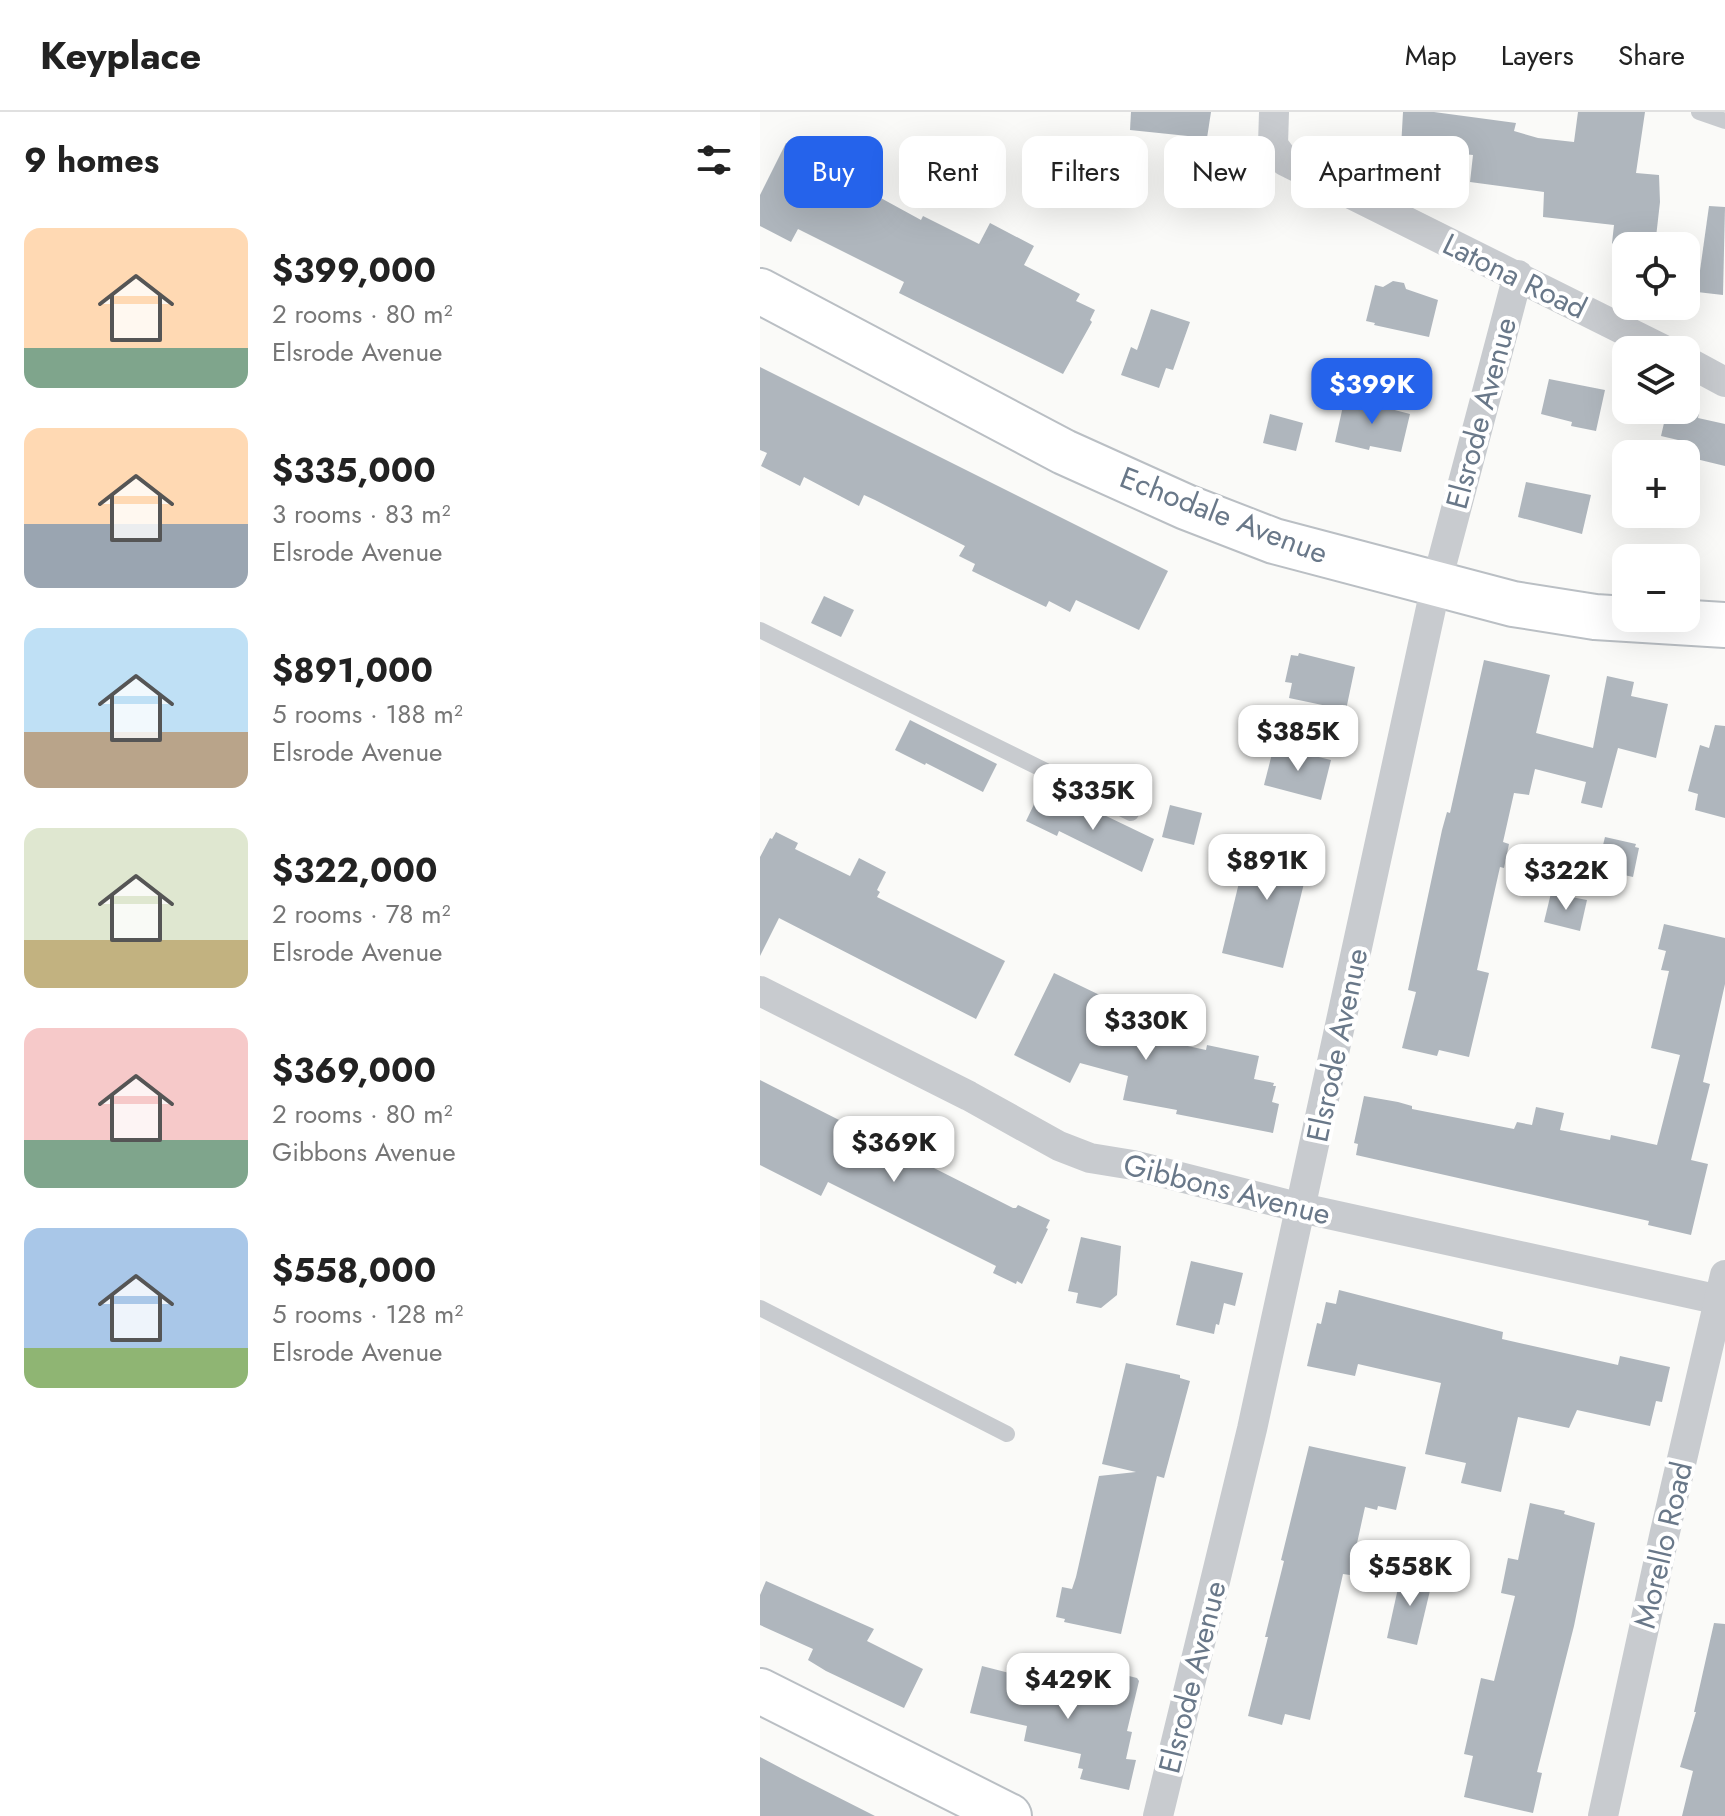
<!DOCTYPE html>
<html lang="en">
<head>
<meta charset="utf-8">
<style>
  body { margin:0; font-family:Jost,sans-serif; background:#f6f6f6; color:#222; height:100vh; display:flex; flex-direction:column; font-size:30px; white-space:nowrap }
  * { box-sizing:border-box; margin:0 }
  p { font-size:26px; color:#767676 }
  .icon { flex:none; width:44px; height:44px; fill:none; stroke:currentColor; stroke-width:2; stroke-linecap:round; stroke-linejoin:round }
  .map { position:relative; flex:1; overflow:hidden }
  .sheet { display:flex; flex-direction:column; background:#fff; width:760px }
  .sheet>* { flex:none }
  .guide { position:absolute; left:24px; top:24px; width:760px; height:72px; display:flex; gap:16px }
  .tools { position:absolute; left:852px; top:120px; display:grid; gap:16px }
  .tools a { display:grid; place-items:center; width:88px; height:88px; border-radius:16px; background:#fff; box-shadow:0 8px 32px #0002; font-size:40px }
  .price { position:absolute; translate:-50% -68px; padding:0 18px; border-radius:16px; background:#fff; color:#222; font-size:26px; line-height:52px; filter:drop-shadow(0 2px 4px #0008) }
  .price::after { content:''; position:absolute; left:50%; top:48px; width:24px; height:18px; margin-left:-12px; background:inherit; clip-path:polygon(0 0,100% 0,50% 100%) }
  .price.on { background:#2563eb; color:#fff }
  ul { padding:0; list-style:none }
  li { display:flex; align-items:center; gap:24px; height:200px; padding:0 24px }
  li span { display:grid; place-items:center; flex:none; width:224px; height:160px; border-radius:16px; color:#555 }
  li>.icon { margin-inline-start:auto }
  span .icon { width:96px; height:96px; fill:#fffc; stroke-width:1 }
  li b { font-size:34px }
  h2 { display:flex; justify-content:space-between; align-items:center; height:96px; padding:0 24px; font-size:34px }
  .pill { padding:0 28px; border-radius:16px; background:#fff; box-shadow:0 8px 32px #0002; font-size:28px; line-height:72px }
  .pill.on { background:#2563eb; color:#fff }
  header { display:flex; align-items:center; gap:48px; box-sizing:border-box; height:112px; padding:0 40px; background:#fff; border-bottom:2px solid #e0e0e0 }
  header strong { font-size:38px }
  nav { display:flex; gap:44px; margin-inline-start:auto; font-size:28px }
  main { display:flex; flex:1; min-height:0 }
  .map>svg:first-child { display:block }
  .building { fill:#afb6bd }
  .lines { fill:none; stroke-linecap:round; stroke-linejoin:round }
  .secondary-casing { stroke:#babfc4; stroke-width:48 }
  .lane { stroke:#c8cbcf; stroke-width:16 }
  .street { stroke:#c8cbcf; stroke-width:30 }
  .secondary { stroke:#fff; stroke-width:44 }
  .labels { text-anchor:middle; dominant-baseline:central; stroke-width:8; stroke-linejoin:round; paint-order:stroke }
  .street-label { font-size:30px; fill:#697889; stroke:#fff }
</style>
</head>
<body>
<header>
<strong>Keyplace</strong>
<nav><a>Map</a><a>Layers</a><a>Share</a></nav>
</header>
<main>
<section class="sheet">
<h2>9 homes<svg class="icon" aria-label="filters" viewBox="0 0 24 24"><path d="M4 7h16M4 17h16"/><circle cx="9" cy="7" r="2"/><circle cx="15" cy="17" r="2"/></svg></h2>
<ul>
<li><span style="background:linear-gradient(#ffd9b3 75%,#7fa58c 0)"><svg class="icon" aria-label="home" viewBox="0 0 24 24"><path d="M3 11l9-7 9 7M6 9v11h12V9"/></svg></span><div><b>$399,000</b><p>2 rooms · 80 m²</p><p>Elsrode Avenue</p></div></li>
<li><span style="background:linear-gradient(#ffd9b3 60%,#9aa5b1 0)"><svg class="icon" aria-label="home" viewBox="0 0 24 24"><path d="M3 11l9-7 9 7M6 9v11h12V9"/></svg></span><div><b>$335,000</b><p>3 rooms · 83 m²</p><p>Elsrode Avenue</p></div></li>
<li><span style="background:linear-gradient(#bfe0f5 65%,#b9a48a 0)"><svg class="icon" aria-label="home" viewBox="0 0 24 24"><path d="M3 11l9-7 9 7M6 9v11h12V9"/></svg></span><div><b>$891,000</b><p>5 rooms · 188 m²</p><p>Elsrode Avenue</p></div></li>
<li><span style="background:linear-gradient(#dfe7d0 70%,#c2b280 0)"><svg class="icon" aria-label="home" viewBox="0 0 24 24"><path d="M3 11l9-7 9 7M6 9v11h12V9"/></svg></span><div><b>$322,000</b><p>2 rooms · 78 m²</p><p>Elsrode Avenue</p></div></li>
<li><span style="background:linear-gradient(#f6c9c9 70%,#7fa58c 0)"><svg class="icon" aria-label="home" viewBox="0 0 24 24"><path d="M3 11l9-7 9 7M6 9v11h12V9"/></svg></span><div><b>$369,000</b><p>2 rooms · 80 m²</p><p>Gibbons Avenue</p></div></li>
<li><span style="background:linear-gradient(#a9c7e8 75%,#8fb573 0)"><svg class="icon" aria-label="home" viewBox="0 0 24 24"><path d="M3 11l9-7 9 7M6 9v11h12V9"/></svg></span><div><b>$558,000</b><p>5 rooms · 128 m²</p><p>Elsrode Avenue</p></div></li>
</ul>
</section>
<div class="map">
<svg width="965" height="1704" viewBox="0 0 965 1704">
  <rect width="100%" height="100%" fill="#fafaf8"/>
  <g class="building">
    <polygon points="371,0 451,0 447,26 370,18"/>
    <polygon points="643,0 674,0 756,11 754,19 778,26 814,30 818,0 885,0 876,61 899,63 900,90 895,134 855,134 852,131 854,113 783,105 784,80 710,70 713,43 641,36"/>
    <polygon points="26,31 99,68 97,73 161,108 163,104 219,132 230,111 274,134 264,153 320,182 316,189 335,198 330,208 332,210 303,262 139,181 144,170 38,117 31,130 0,114 0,83"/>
    <polygon points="949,94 965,95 963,183 937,180"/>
    <polygon points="633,169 644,171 646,177 678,188 669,225 614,213 615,211 606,209 615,173 623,175"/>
    <polygon points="391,197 430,210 413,258 406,256 399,276 361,263 371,235 377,238"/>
    <polygon points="0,255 408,459 379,518 316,488 310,500 289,489 286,495 212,459 215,452 199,444 205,434 115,388 104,383 99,394 44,365 40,374 1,354 7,341 0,338"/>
    <polygon points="789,267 845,278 836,319 811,314 812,310 781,302"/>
    <polygon points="585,285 650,302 641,340 610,334 609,338 575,330"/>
    <polygon points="907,298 939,301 938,306 965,312 965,354 932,346 935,332 901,324"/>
    <polygon points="510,302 543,311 536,339 503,331"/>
    <polygon points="766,370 831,383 822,422 758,405"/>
    <polygon points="64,484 94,498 81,525 51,511"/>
    <polygon points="539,541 595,555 586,598 529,586 532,571 525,570 531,543 538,544"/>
    <polygon points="724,548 790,563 776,621 833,636 847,564 874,570 871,584 908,592 896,646 858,636 842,696 821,691 826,670 775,657 769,683 754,681 743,730 749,732 744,756 740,755 717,858 729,861 709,945 679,938 677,944 642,936 656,880 648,878 682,718 687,700 690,701"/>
    <polygon points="150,608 237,652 223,680 166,651 165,653 135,638"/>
    <polygon points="955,613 965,614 965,706 935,698 938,682 928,679 940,633 949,636"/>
    <polygon points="514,634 571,648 561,688 504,673"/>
    <polygon points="279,682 338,709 342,702 394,727 382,760 299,719 297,724 266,709"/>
    <polygon points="410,693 442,701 434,733 402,725"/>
    <polygon points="16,720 38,731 35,737 90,764 99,746 126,760 117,778 120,780 117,785 245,849 216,907 19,806 0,844 0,745 10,726 12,727"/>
    <polygon points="490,725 552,739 523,856 462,841"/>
    <polygon points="845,725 876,732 875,735 879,736 873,765 837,757"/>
    <polygon points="791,781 827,788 820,819 784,810"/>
    <polygon points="904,812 965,826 965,872 943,970 950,972 931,1048 948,1052 931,1123 888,1113 889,1109 596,1043 598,1032 594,1031 604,984 638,990 652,994 652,997 754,1017 757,1010 772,1013 776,995 804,1001 800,1018 850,1028 851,1023 897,1033 920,943 891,936 909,859 901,858 906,839 898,837"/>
    <polygon points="294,861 350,888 341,915 446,938 447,933 499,944 494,967 514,971 513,974 516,974 512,990 519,992 513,1021 416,1002 417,998 363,988 368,964 320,951 310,971 254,943"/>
    <polygon points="0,968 253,1096 256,1096 258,1093 290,1108 286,1116 288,1117 262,1172 257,1169 256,1172 233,1161 236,1154 68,1070 61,1084 0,1053"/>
    <polygon points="321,1125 361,1134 357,1183 341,1196 316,1191 318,1181 308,1179"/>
    <polygon points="431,1149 483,1161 475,1194 464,1191 459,1213 456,1212 454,1222 416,1213"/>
    <polygon points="579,1178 743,1220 742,1227 858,1253 860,1244 910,1255 902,1290 896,1289 890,1314 817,1298 809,1316 758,1305 741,1380 701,1371 706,1351 665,1342 681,1271 598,1252 595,1264 547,1254 557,1211 561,1212 566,1190 576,1192"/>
    <polygon points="366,1251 420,1263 420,1266 430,1269 404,1366 397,1364 361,1522 304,1510 305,1507 296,1505 302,1475 312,1477 316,1465 339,1364 376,1360 342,1352"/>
    <polygon points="549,1334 646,1355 636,1398 618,1394 617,1398 605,1395 590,1463 583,1462 550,1608 525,1602 522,1613 488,1604 508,1525 505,1525 524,1449 521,1448"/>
    <polygon points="770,1391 805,1399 804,1402 835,1411 814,1514 777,1660 782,1661 773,1701 704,1685 713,1644 704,1642 721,1566 734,1569 755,1484 741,1481 748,1446 758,1448"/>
    <polygon points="642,1458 673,1466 657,1533 627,1526"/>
    <polygon points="6,1469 114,1517 107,1529 163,1557 144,1596 66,1559 48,1548 53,1537 0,1513 0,1483"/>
    <polygon points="954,1511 965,1512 965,1704 922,1704 933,1659 920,1655 936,1600 934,1600"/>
    <polygon points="222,1554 265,1565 263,1573 341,1592 349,1559 377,1566 379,1569 367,1619 372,1620 366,1647 376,1648 369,1678 320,1667 323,1657 318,1656 321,1642 264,1629 267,1614 210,1601"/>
    <polygon points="0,1645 40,1666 115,1704 0,1704"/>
  </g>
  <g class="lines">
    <g class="secondary-casing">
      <g id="secondary">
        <polyline points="0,179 304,340 426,395 514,429 753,492 835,505 965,513"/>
        <polyline points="0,1579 249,1704"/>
      </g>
    </g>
    <g class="lane">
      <polyline points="939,0 965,9"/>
      <polyline points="0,518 371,701"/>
      <polyline points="0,1196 247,1322"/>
    </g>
    <g class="street">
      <polyline points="514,0 513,33 525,49 904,238"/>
      <polyline points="926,249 965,270"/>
      <polyline points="0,879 209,984 299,1034 330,1046 373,1053 541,1096 965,1189"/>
      <polyline points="398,1704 492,1317 676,473 758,163"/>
      <polyline points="843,1704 905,1420 965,1163"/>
    </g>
    <use href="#secondary" class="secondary"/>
  </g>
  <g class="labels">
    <g class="street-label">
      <text transform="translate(755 164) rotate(26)">Latona Road</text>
      <text transform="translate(721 301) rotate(-75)">Elsrode Avenue</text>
      <text transform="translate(464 403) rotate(21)">Echodale Avenue</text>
      <text transform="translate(577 933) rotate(-78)">Elsrode Avenue</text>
      <text transform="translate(467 1077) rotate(14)">Gibbons Avenue</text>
      <text transform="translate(903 1433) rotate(-77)">Morello Road</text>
      <text transform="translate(432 1565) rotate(-76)">Elsrode Avenue</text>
    </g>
  </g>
</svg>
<div class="tools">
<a><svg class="icon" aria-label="locate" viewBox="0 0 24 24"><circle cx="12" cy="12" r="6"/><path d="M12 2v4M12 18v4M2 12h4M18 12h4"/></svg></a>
<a><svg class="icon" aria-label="layers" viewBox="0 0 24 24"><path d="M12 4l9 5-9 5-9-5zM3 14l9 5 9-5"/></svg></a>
<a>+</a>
<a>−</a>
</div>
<b class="price on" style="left:612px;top:314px">$399K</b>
<b class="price" style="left:538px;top:661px">$385K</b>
<b class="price" style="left:333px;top:720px">$335K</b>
<b class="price" style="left:507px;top:790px">$891K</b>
<b class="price" style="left:806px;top:800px">$322K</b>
<b class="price" style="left:386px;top:950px">$330K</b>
<b class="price" style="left:134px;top:1072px">$369K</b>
<b class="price" style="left:650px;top:1496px">$558K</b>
<b class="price" style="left:308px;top:1609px">$429K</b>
<div class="guide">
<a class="pill on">Buy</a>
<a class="pill">Rent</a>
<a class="pill">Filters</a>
<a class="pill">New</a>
<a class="pill">Apartment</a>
</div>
</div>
</main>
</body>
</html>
